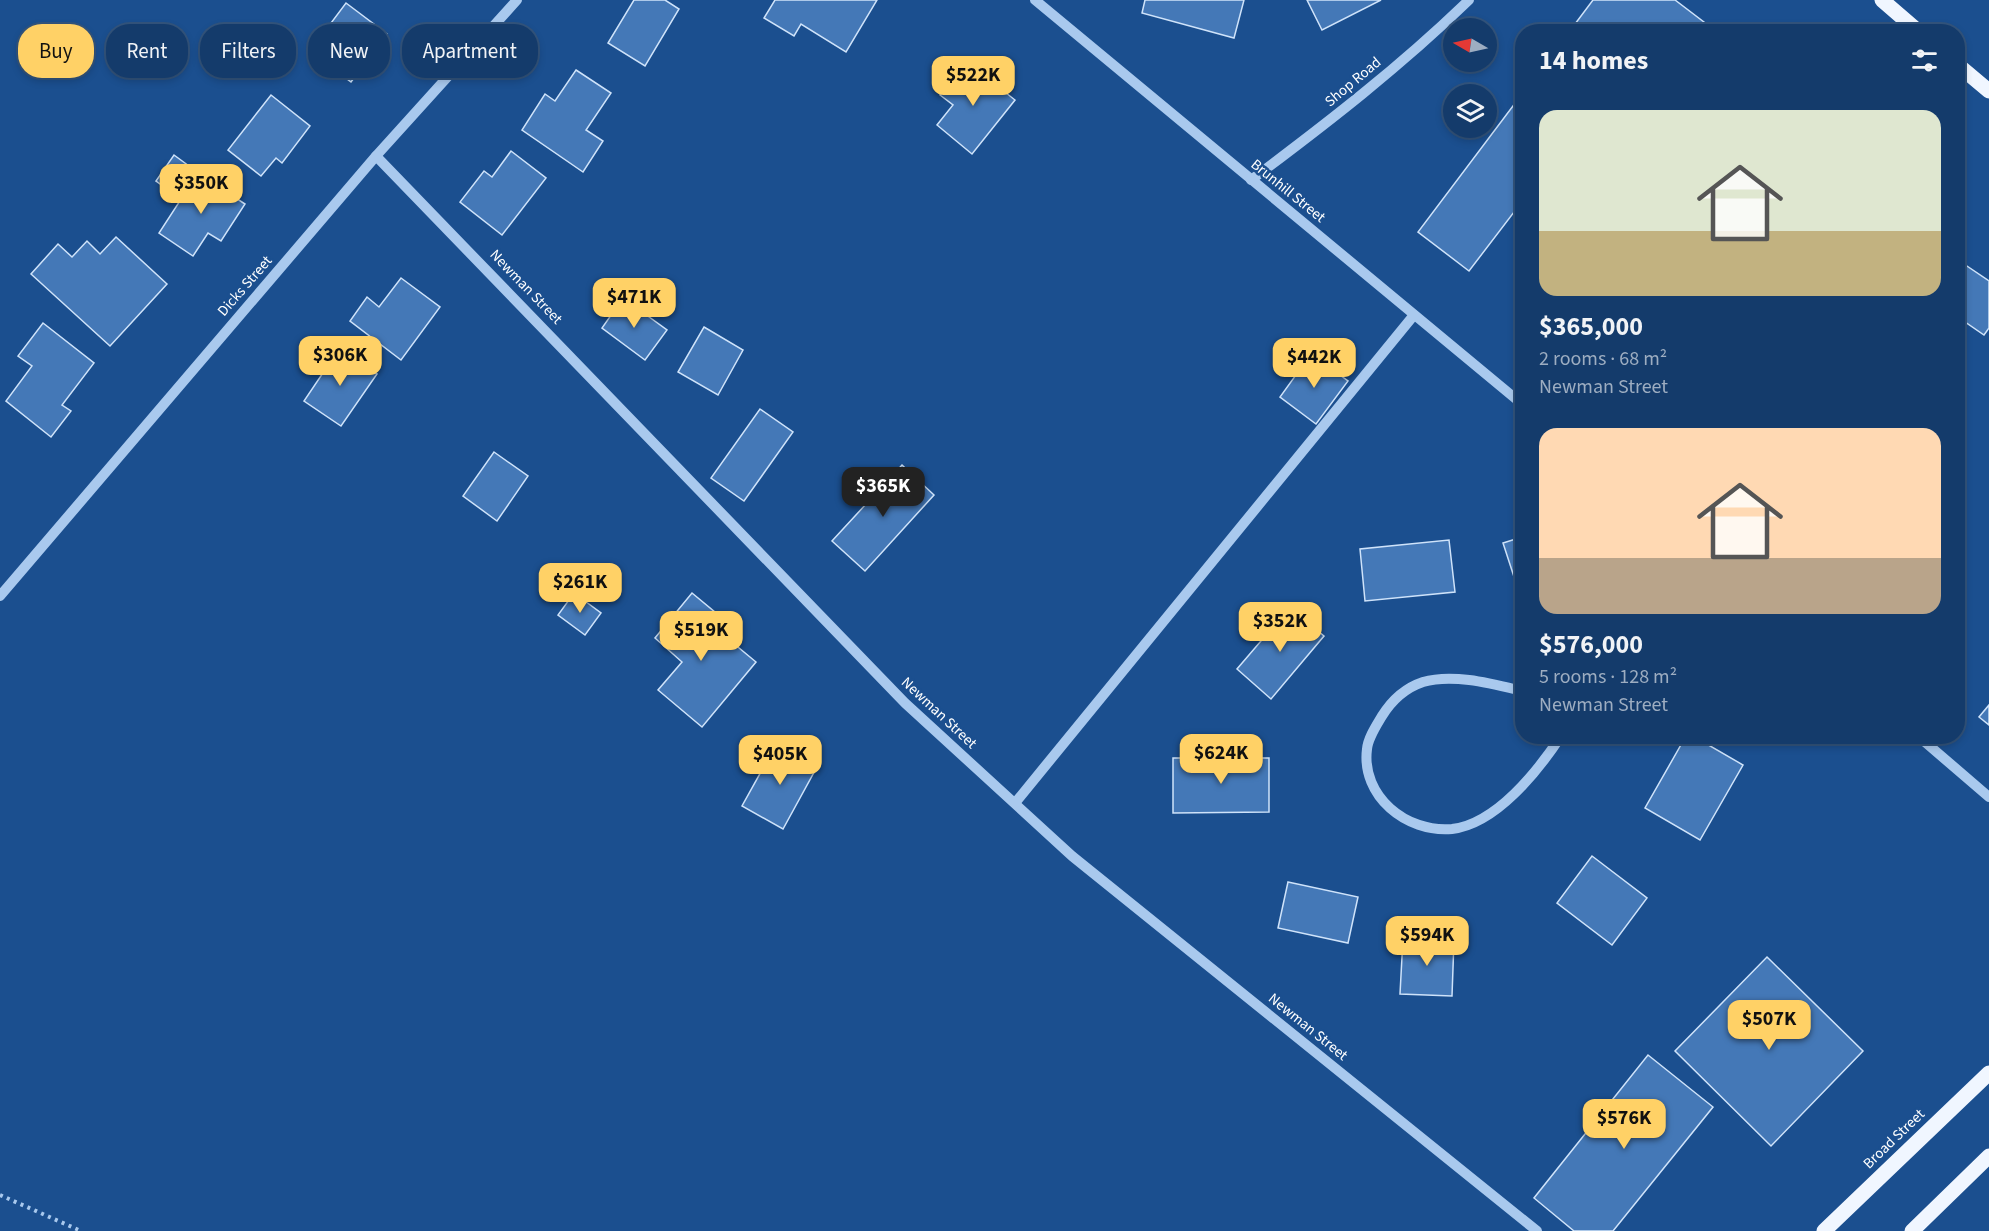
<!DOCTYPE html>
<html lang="en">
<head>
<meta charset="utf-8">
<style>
  body { margin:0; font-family:"Source Sans 3",sans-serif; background:#1d4271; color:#f1f3f6; height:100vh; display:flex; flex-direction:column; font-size:22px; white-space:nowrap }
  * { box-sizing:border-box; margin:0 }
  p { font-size:20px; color:#9dadc1 }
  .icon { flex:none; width:33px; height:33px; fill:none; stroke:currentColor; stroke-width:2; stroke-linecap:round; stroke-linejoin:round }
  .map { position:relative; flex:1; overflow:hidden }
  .sheet { position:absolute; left:1515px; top:24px; width:450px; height:720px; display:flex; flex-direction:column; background:#143b6b; border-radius:24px; box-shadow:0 3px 9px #0003,0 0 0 2px #33557e }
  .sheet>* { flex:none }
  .banner { position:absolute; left:18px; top:24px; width:570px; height:54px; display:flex; gap:12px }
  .needle { width:39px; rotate:279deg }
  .tools { position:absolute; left:1443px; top:18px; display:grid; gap:12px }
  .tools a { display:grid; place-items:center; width:54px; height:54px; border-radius:50%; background:#143b6b; box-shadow:0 3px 9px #0003,0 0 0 2px #33557e; font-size:30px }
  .price { position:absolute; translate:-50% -51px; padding:0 14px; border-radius:12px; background:#ffd166; color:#111; font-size:20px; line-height:39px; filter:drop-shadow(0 2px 3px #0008) }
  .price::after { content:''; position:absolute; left:50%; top:36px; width:18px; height:14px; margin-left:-9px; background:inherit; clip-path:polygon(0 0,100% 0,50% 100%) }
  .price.active { background:#222; color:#fff }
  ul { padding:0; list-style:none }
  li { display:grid; align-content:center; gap:12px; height:318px; padding:0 24px }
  li span { display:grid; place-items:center; height:186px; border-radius:18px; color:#555 }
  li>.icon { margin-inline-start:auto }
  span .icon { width:108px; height:108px; fill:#fffc; stroke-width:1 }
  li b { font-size:26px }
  h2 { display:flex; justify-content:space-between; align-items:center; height:72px; padding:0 24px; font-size:26px }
  .tag { padding:0 21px; border-radius:24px; background:#143b6b; box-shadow:0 3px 9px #0003,0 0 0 2px #33557e; font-size:21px; line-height:54px }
  .tag.active { background:#ffd166; color:#111 }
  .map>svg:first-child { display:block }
  .building { fill:#4478b7; stroke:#cfe3fa; stroke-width:1.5 }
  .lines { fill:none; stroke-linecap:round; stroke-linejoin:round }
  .path { stroke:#a9c9ee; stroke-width:4; stroke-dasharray:3 4.5; stroke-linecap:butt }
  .minor { stroke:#a9c9ee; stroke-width:10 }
  .major { stroke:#f0f6ff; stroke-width:15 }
  .labels { text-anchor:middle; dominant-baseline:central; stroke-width:5; stroke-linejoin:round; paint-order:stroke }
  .street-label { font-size:15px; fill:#fff; stroke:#1b4f8f }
</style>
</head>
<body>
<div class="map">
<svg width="1989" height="1231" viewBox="0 0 1989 1231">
  <rect width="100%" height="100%" fill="#1b4f8f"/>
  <g class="building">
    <polygon points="634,0 665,0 679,9 645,66 608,43"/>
    <polygon points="775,0 877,0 846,52 801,24 794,36 764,18"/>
    <polygon points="1145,0 1244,0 1234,38 1142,13"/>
    <polygon points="1307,0 1381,0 1322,30"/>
    <polygon points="1593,0 1675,0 1717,32 1569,32"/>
    <polygon points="346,3 387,34 351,82 310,51"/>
    <polygon points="967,62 1015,100 972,154 937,125 953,105 940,95"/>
    <polygon points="576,70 611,93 586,130 603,141 583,172 522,130 545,94 555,101"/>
    <polygon points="1522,94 1522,219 1514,212 1469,271 1418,232"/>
    <polygon points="271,95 310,126 282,163 276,158 261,176 228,150"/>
    <polygon points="511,151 546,178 502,235 460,202 484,171 492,177"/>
    <polygon points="174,155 197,172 178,197 156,181"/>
    <polygon points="198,173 245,204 221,241 208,233 193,256 159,233"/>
    <polygon points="116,237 167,284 110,346 31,274 58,244 72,257 87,241 100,254"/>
    <polygon points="1958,260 1989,281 1989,328 1984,335 1958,317"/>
    <polygon points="401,278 440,307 401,360 350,321 367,297 379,307"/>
    <polygon points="623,298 667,330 645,360 602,328"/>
    <polygon points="43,323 94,363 62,405 71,411 51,437 6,401 32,366 18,356"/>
    <polygon points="704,327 743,350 718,395 678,372"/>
    <polygon points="339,349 377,374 341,426 304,401"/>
    <polygon points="1311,354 1348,381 1316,424 1280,397"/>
    <polygon points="760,409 793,432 744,501 711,478"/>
    <polygon points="494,452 528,476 497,521 463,496"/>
    <polygon points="902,465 934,495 865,571 832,541"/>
    <polygon points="1522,537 1522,588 1518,589 1503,543"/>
    <polygon points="1449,540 1455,592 1365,601 1360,549"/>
    <polygon points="574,593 601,613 585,635 558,615"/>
    <polygon points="692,593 716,613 709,623 756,662 702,727 658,690 682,662 655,638"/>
    <polygon points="1290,607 1324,636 1271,699 1237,669"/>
    <polygon points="1989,705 1989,725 1979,717"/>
    <polygon points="1686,736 1693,736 1743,765 1700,840 1645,808"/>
    <polygon points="777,743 818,765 783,829 742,806"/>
    <polygon points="1173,758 1269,758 1269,812 1173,813"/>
    <polygon points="1592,856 1647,898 1612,945 1557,903"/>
    <polygon points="1288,882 1358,897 1348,943 1278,928"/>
    <polygon points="1403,938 1454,940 1452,996 1400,994"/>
    <polygon points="1767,957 1863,1051 1771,1146 1675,1051"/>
    <polygon points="1648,1055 1713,1107 1613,1231 1574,1231 1534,1198"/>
  </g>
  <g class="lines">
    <polyline class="path" points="0,1195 81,1231"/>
    <g class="minor">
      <polyline points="1035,0 1522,404"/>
      <polyline points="376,156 905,703 1072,856 1537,1231"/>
      <path d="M1251,180C1326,124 1401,66 1469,0"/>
      <polyline points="0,596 376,156 517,0"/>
      <path d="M1522,691C1493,684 1453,673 1423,682C1405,688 1392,700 1382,716C1376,726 1368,738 1367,749C1361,796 1406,833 1452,829C1496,824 1538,771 1561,736"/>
      <polyline points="1918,736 1989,797"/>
      <polyline points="1015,803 1414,315"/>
    </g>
    <g class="major">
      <polyline points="1882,0 1919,32"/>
      <polyline points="1958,65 1989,91"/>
      <polyline points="1824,1231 1989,1073"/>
      <polyline points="1912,1231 1989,1156"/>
    </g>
  </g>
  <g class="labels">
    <g class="street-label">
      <text transform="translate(1353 82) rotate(-40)">Shop Road</text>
      <text transform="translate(1288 191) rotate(39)">Brunhill Street</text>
      <text transform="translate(245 286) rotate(-49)">Dicks Street</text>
      <text transform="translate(526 287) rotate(46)">Newman Street</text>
      <text transform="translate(939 713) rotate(43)">Newman Street</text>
      <text transform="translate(1308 1027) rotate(39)">Newman Street</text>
      <text transform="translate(1894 1139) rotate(-44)">Broad Street</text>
    </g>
  </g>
</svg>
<div class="tools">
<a><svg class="needle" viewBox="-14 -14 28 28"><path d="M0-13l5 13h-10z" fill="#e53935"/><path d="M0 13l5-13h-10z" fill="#9dadc1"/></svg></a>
<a><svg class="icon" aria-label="layers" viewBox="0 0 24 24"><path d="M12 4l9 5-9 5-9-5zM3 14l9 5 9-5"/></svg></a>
</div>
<b class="price" style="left:973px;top:107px">$522K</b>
<b class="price" style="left:201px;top:215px">$350K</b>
<b class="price" style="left:634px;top:329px">$471K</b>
<b class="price" style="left:340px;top:387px">$306K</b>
<b class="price" style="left:1314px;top:389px">$442K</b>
<b class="price active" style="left:883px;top:518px">$365K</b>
<b class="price" style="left:580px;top:614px">$261K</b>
<b class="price" style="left:1280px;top:653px">$352K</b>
<b class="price" style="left:701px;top:662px">$519K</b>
<b class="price" style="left:1221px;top:785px">$624K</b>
<b class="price" style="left:780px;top:786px">$405K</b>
<b class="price" style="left:1427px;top:967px">$594K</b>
<b class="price" style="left:1769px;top:1051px">$507K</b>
<b class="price" style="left:1624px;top:1150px">$576K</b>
<div class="banner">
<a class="tag active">Buy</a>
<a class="tag">Rent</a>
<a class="tag">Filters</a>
<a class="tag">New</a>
<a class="tag">Apartment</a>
</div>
<section class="sheet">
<h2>14 homes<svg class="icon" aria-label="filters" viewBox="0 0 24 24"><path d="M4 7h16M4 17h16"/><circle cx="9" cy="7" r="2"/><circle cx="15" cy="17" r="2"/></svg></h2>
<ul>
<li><span style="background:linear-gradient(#dfe7d0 65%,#c2b280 0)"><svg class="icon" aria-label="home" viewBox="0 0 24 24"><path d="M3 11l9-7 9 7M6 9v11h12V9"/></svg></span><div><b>$365,000</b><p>2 rooms · 68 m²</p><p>Newman Street</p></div></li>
<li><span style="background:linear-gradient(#ffd9b3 70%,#b9a48a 0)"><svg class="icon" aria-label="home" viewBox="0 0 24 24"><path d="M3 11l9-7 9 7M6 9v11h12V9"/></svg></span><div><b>$576,000</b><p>5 rooms · 128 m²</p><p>Newman Street</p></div></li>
</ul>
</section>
</div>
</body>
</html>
